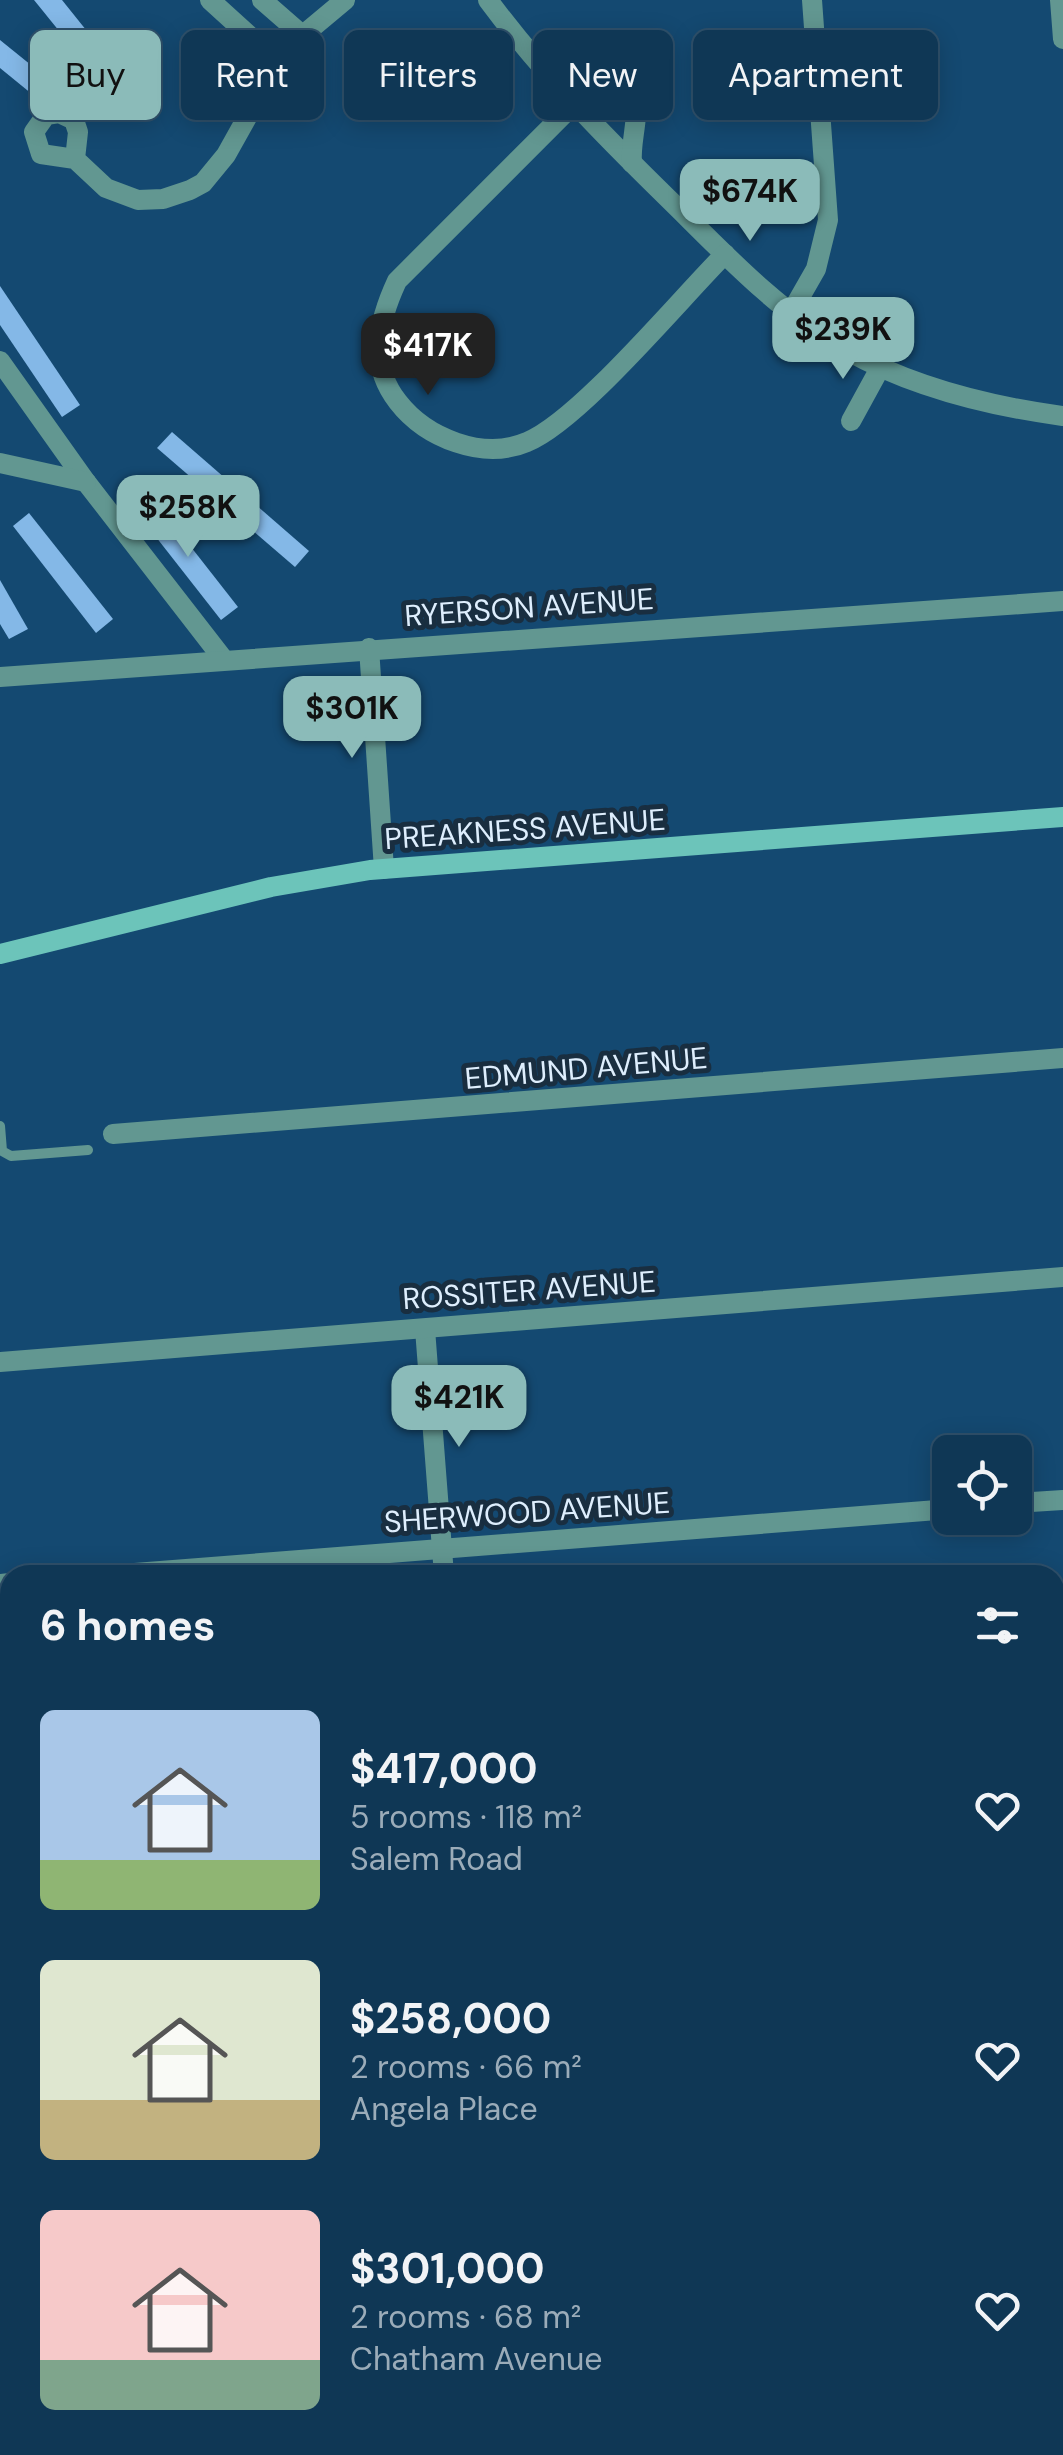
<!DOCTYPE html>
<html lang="en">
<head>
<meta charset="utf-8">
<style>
  body { margin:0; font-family:"DM Sans",sans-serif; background:#1d425f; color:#f1f3f6; height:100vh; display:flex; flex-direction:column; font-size:38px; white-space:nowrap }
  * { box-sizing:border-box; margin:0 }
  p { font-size:32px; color:#9bacb9 }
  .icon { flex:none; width:55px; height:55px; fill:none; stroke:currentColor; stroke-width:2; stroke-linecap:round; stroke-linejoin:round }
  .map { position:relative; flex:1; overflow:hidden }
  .details { position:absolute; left:0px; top:1565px; width:1065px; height:890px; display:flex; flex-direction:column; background:#0f3755; border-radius:30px 30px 0 0; box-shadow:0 5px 25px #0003,0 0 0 2px #2f516c }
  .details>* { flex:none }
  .guide { position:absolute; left:30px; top:30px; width:1005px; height:90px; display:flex; gap:20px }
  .tools { position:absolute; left:932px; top:1435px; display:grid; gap:20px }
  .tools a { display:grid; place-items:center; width:100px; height:100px; border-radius:15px; background:#0f3755; box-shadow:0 5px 25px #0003,0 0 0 2px #2f516c; font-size:50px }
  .price { position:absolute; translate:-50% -85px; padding:0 22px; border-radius:20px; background:#8bbbb9; color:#111; font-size:32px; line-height:65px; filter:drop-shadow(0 2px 5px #0008) }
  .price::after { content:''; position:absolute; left:50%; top:60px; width:30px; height:22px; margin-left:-15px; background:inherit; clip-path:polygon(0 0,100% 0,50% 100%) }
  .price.current { background:#222; color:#fff }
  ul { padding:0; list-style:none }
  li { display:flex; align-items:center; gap:30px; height:250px; padding:0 40px }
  li span { display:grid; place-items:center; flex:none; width:280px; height:200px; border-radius:15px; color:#555 }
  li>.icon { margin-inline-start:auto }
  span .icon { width:120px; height:120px; fill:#fffc; stroke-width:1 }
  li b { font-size:42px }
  h2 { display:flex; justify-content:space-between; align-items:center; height:120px; padding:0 40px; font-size:42px }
  .tag { padding:0 35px; border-radius:15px; background:#0f3755; box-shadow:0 5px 25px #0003,0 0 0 2px #2f516c; font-size:35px; line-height:90px }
  .tag.current { background:#8bbbb9; color:#111 }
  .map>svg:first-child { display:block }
  .green { fill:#9f5264 }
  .building { fill:#84b8e7 }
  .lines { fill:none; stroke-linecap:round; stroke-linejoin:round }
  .lane { stroke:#629791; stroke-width:10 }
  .street { stroke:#629791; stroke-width:20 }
  .secondary { stroke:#6cc4ba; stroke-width:20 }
  .labels { text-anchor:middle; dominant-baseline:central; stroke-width:10; stroke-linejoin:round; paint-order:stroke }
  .street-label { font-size:30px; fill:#deeefd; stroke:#192e40 }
</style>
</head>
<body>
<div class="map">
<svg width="1063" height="2455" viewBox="0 0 1063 2455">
  <rect width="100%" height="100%" fill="#144971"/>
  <g class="green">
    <polygon points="10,1803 10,1936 0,1932 0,1804"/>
    <polygon points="0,2326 10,2329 10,2445 69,2445 72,2455 0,2455"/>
  </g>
  <g class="building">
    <polygon points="34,0 62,0 127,81 111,95"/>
    <polygon points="0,40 52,82 38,99 0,68"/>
    <polygon points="0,286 80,405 62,417 0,325"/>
    <polygon points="172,432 309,551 295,567 157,448"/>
    <polygon points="155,501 238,607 221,620 138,514"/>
    <polygon points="29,513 113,619 96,633 13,526"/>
    <polygon points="0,580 28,629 9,639 0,624"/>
  </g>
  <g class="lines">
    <g class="lane">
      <polyline points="0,1126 2,1151 11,1156 88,1150"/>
      <polyline points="0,1935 5,1935"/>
    </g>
    <g class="street">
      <polyline points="210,0 277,61"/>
      <polyline points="262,0 301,34"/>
      <path d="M488,0C545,77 614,146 683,213C732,262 785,316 846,350C912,387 988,406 1063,416"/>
      <polyline points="1060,0 1063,39"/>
      <path d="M555,81C560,76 567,68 573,65C596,55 631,77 635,100C639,120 630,142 632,163"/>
      <path d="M575,103L397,281C378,322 368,364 398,402C426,438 483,461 527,442C579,421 680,299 725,254"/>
      <polyline points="75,159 78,132 74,120 59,113 46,115 34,132 41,154 75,159 106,188 138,200 163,199 190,190 203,183 226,155 284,51 345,0"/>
      <polyline points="792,311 816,269 828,220 812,0"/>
      <polyline points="0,361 86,482 224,660"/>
      <polyline points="851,421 880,368"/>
      <polyline points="0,463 86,482"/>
      <polyline points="369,648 384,869"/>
      <polyline points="0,677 1063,601"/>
      <polyline points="113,1134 1063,1058"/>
      <polyline points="425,1329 444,1575"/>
      <polyline points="0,1362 1063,1277"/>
      <polyline points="1015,1503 1063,1500"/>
      <polyline points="109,1575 950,1509"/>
      <polyline points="0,1584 10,1583"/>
      <polyline points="1055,1720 1063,1719"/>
      <polyline points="0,1802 10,1801"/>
      <polyline points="1055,1940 1063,1939"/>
      <polyline points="1055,2160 1063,2159"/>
      <polyline points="1055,2382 1063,2381"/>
      <polyline points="514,2445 515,2455"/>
      <polyline points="193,2453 289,2445"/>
    </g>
    <polyline class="secondary" points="0,954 271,887 370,870 1063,817"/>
  </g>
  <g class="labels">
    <g class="street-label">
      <text transform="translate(529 607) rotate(-4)">RYERSON AVENUE</text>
      <text transform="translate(525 829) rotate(-4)">PREAKNESS AVENUE</text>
      <text transform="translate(586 1068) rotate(-5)">EDMUND AVENUE</text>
      <text transform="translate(529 1290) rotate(-4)">ROSSITER AVENUE</text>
      <text transform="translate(527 1512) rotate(-4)">SHERWOOD AVENUE</text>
    </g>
  </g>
</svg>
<div class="tools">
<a><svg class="icon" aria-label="locate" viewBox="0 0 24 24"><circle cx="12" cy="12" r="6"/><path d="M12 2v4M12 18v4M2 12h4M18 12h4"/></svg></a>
</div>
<b class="price" style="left:750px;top:244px">$674K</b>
<b class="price" style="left:843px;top:382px">$239K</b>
<b class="price current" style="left:428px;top:398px">$417K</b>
<b class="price" style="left:188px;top:560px">$258K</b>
<b class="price" style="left:352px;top:761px">$301K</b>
<b class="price" style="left:459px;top:1450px">$421K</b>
<div class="guide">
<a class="tag current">Buy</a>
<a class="tag">Rent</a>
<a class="tag">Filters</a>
<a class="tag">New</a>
<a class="tag">Apartment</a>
</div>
<section class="details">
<h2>6 homes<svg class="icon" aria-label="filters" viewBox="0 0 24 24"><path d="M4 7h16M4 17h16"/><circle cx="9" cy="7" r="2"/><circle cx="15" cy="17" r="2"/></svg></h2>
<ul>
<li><span style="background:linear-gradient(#a9c7e8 75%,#8fb573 0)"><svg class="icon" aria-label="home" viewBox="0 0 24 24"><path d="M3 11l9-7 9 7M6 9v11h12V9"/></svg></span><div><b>$417,000</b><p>5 rooms · 118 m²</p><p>Salem Road</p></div><svg class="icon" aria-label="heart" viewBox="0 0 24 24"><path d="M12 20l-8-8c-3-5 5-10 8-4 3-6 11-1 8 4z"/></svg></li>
<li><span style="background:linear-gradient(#dfe7d0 70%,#c2b280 0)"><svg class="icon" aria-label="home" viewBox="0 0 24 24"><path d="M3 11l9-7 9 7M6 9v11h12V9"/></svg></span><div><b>$258,000</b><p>2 rooms · 66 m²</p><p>Angela Place</p></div><svg class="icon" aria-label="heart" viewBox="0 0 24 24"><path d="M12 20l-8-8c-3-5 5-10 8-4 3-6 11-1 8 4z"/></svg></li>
<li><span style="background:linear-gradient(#f6c9c9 75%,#7fa58c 0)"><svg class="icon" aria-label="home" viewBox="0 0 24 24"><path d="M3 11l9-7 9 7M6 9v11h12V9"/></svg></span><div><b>$301,000</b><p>2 rooms · 68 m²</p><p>Chatham Avenue</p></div><svg class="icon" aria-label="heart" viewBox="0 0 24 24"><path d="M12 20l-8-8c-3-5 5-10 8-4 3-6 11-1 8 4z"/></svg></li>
</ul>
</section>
</div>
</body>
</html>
